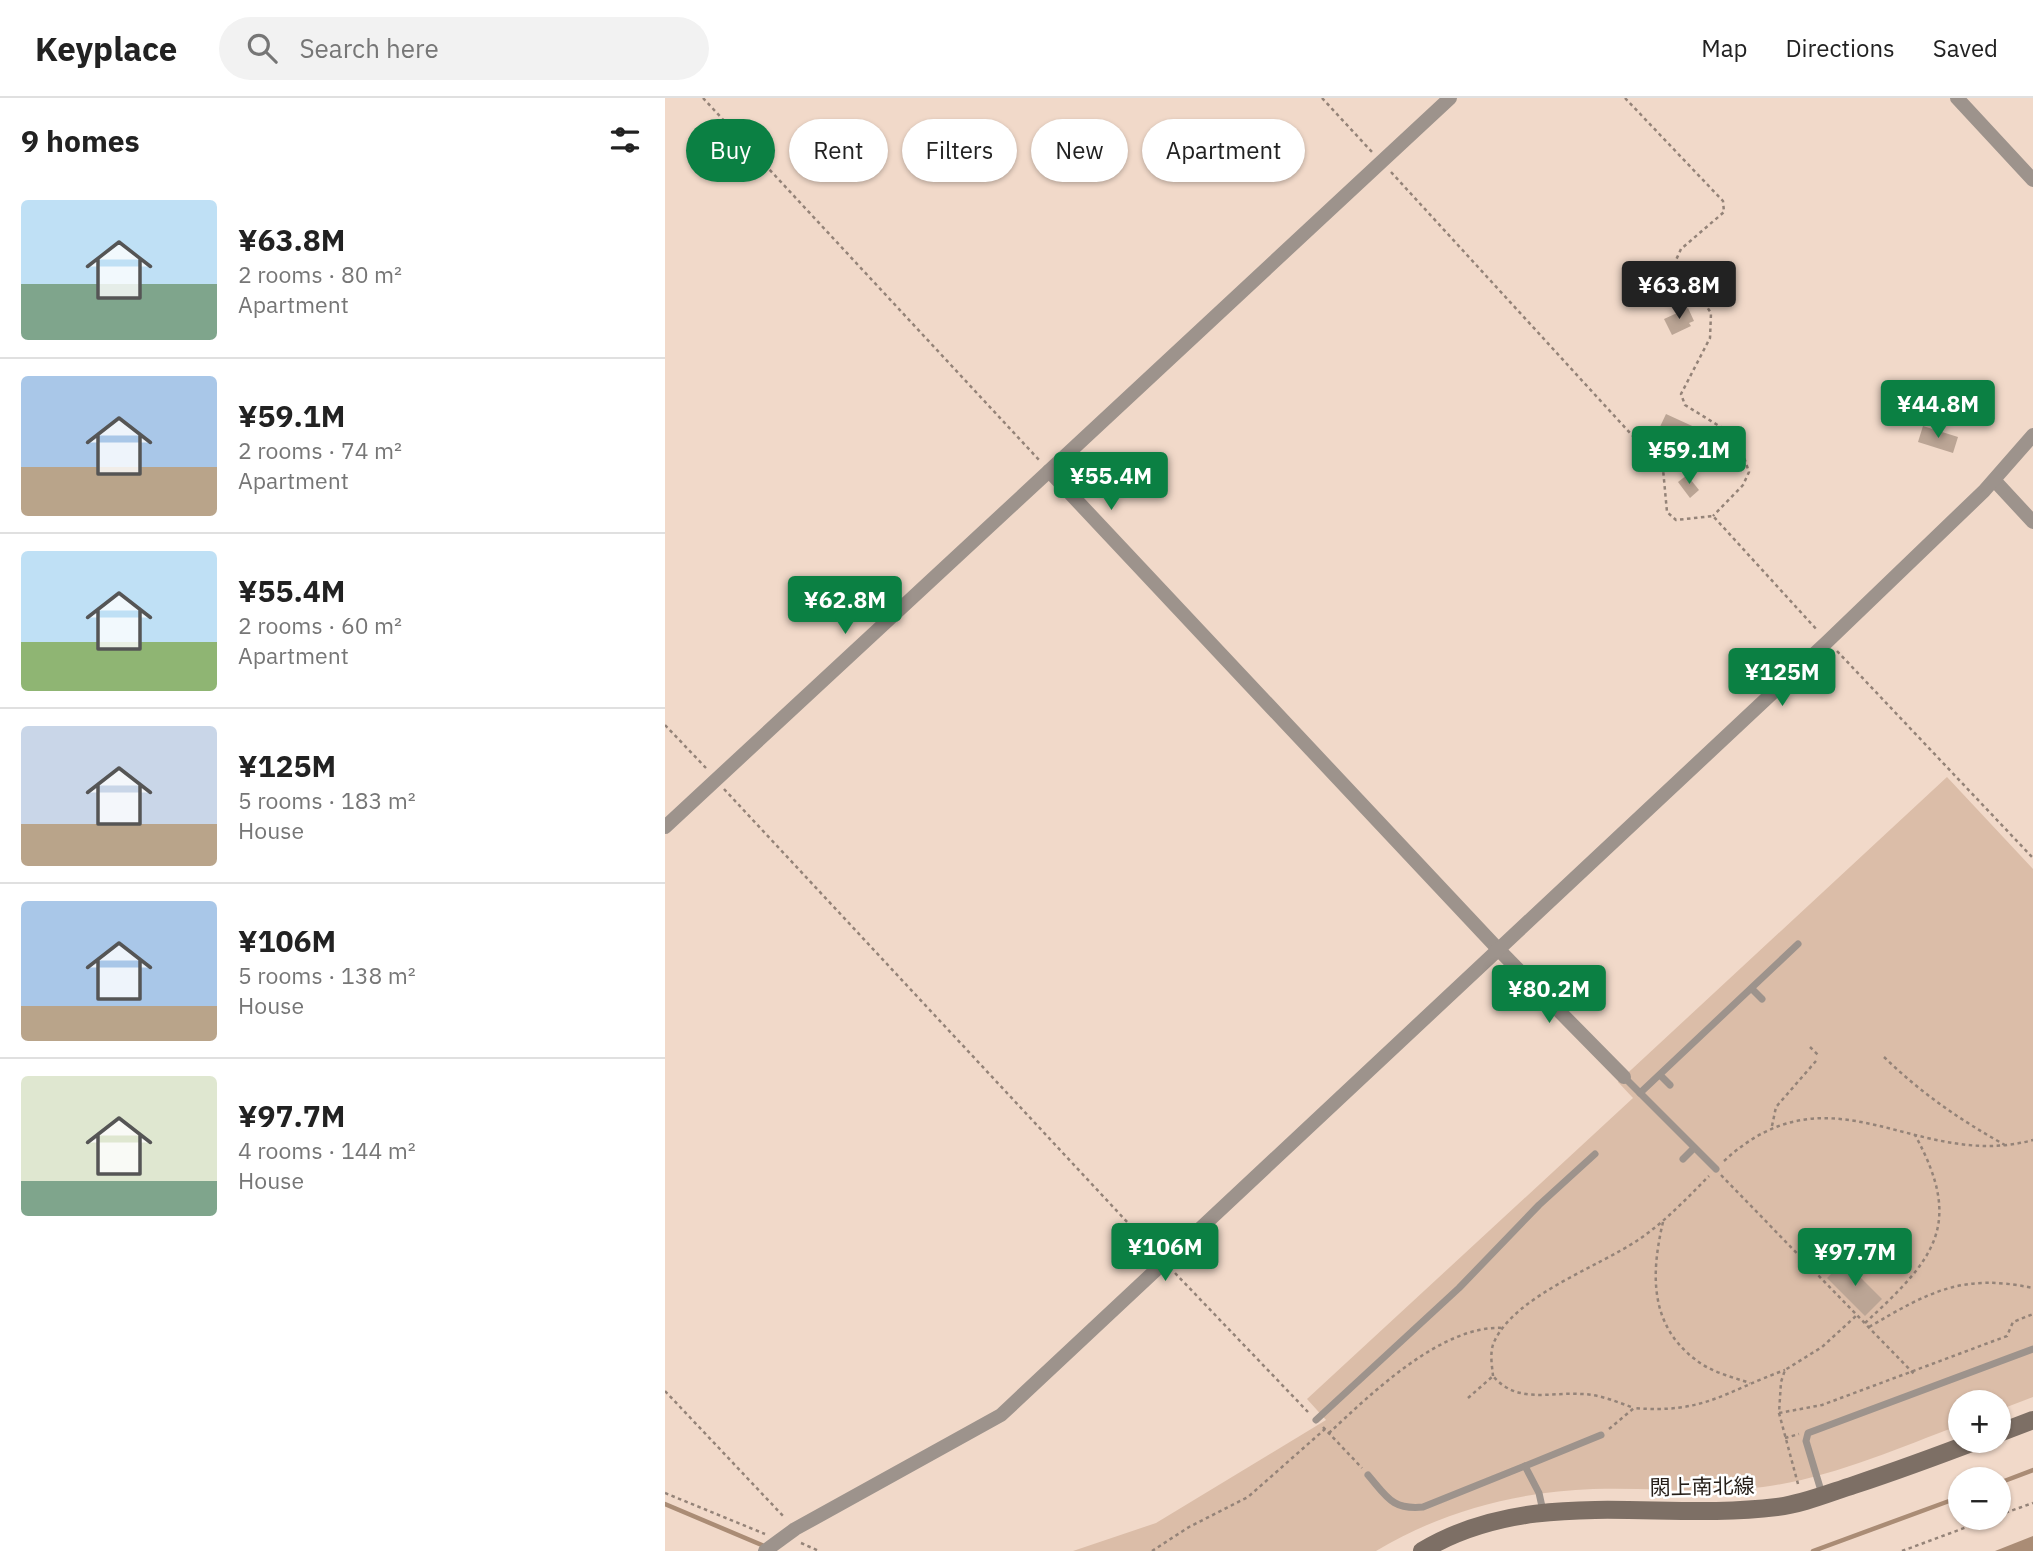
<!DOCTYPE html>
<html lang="en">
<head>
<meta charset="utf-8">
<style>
  body { margin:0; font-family:"IBM Plex Sans","Noto Sans JP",sans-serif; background:#f2f2f2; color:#222; height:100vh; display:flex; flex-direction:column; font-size:26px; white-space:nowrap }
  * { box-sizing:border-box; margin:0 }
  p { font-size:23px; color:#767676 }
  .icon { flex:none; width:38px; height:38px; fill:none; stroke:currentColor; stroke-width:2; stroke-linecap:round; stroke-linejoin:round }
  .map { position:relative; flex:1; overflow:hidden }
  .details { display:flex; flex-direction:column; background:#fff; width:665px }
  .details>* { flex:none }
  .top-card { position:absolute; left:21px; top:21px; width:665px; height:63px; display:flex; gap:14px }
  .fabs { position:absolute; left:1283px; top:1292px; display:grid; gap:14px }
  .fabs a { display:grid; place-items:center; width:63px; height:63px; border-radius:50%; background:#fff; box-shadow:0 2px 5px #0004; font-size:35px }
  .price { position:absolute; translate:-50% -60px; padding:0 16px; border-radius:7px; background:#0b8043; color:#fff; font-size:23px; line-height:46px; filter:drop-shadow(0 2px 4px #0008) }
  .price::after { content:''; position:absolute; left:50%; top:42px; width:21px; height:16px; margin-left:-10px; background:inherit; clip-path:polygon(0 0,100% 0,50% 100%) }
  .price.on { background:#222; color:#fff }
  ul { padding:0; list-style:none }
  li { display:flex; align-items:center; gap:21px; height:175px; padding:0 21px }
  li+li { border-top:2px solid #e0e0e0 }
  li span { display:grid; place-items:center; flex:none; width:196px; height:140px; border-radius:7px; color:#555 }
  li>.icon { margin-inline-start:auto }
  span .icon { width:84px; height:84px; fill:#fffc; stroke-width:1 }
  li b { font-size:30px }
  h2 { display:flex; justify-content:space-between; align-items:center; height:84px; padding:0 21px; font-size:30px }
  .pill { padding:0 24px; border-radius:32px; background:#fff; box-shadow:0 2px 5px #0004; font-size:24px; line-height:63px }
  .pill.on { background:#0b8043; color:#fff }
  header { display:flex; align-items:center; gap:42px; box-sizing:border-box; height:98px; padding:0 35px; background:#fff; border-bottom:2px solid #e0e0e0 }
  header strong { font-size:33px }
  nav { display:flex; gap:38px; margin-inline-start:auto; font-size:24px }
  .search { width:490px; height:63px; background:#f2f2f2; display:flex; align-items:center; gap:18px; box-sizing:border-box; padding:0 24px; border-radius:38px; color:#767676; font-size:26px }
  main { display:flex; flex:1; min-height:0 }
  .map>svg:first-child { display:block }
  .green { fill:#dbbda8 }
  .water { fill:#aa8c75 }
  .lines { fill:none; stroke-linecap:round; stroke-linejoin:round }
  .stream { stroke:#aa8c75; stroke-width:4.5 }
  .building { fill:#bba595 }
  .path { stroke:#948378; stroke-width:2.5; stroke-dasharray:3.5 3.5; stroke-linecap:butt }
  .lane { stroke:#9d938c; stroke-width:7 }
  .street { stroke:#9d938c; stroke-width:14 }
  .secondary { stroke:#7d6f65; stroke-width:18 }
  .labels { text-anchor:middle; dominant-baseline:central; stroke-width:5; stroke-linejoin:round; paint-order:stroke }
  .street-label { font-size:21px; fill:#261e18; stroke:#fff }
</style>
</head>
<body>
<header>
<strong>Keyplace</strong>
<div class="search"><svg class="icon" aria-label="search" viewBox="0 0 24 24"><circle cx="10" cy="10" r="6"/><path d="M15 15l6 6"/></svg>Search here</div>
<nav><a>Map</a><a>Directions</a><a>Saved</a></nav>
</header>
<main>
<section class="details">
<h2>9 homes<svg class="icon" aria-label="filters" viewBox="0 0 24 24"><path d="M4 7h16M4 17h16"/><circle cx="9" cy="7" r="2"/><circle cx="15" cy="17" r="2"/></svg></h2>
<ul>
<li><span style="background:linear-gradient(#bfe0f5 60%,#7fa58c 0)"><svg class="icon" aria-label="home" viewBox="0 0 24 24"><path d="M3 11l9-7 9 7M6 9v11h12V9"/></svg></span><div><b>¥63.8M</b><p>2 rooms · 80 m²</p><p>Apartment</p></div></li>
<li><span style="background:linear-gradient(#a9c7e8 65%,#b9a48a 0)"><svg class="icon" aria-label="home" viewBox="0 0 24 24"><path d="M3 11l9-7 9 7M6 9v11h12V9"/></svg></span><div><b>¥59.1M</b><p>2 rooms · 74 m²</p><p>Apartment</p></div></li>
<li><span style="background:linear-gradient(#bfe0f5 65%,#8fb573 0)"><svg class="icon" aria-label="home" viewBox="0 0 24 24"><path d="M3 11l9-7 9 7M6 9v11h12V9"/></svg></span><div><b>¥55.4M</b><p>2 rooms · 60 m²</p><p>Apartment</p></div></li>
<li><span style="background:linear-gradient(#c9d6e8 70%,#b9a48a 0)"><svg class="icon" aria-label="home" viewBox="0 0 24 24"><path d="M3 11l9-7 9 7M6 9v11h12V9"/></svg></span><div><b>¥125M</b><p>5 rooms · 183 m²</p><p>House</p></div></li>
<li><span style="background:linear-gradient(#a9c7e8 75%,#b9a48a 0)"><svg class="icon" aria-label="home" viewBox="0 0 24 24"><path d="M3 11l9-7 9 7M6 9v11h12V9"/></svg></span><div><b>¥106M</b><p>5 rooms · 138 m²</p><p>House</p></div></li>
<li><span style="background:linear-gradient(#dfe7d0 75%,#7fa58c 0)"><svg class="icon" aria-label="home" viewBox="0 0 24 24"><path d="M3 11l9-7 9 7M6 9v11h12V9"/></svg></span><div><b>¥97.7M</b><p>4 rooms · 144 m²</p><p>House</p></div></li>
</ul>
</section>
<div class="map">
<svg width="1368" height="1453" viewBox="0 0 1368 1453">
  <rect width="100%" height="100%" fill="#f1d9c9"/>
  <path class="green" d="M1282,679L1368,771V1299L1334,1312V1304H1295V1327C1231,1351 1166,1380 1098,1389C1041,1396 985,1389 928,1391C850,1394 778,1413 711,1453H408L491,1425L661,1322L642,1301L968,1000L953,984Z"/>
  <polygon class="water" points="1368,1438 1368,1453 1330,1453"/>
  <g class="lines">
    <g class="stream">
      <polyline points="1334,1385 1368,1372"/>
      <polyline points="0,1406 99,1448"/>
      <polyline points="1148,1453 1295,1399"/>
    </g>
  </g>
  <g class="building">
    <polygon points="1023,210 1029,223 1024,225 1026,228 1007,237 999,221"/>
    <polygon points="1001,316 1060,343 1054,356 1066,354 1068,370 993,333"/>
    <polygon points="1258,328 1293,339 1288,355 1253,344"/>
    <polygon points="1022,377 1034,392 1025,400 1013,384"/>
    <polygon points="1179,1163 1217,1201 1200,1218 1162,1180"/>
  </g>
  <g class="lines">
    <g class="path">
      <polyline points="38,0 375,363"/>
      <polyline points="657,0 707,54"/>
      <polyline points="960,0 1058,103 1059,114 1016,151 1011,162 1046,215 1045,240 1016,296 1020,307 1072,339 1084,374 1078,387 1048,418"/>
      <polyline points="726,74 998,371 1002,414 1011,422 1048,418 1153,533"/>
      <polyline points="1172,553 1368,760"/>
      <polyline points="0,627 41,670"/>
      <polyline points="59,691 491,1155"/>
      <polyline points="1145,949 1153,957"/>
      <path d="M1219,959C1256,995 1295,1022 1340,1047"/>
      <polyline points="1107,1028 1111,1009 1151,963"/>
      <path d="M1059,1063C1167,963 1252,1074 1368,1042"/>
      <polyline points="1056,1077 1249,1276"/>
      <path d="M998,1124C986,1175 984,1227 1031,1262C1046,1274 1067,1279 1085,1285"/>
      <polyline points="510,1175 643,1314"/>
      <path d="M1200,1225C1268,1162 1300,1128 1250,1037"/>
      <path d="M1204,1229C1264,1194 1297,1175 1368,1190"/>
      <path d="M828,1278C827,1267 824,1253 830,1242C852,1197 933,1169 973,1142C1000,1124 1022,1100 1044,1078"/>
      <polyline points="0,1293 120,1420"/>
      <path d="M803,1300L828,1278C852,1306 883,1294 916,1296C934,1296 952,1304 969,1310"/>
      <polyline points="1114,1315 1157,1307 1342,1238 1348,1224 1368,1216"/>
      <polyline points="658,1329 697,1370"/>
      <path d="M944,1331L969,1310C1039,1316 1059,1294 1120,1272"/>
      <path d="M664,1335C706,1296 777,1226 839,1230"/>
      <polyline points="1120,1340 1134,1336"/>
      <polyline points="1133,1386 1114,1315 1116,1284 1120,1272 1157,1249 1192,1217"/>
      <polyline points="0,1395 100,1436"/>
      <polyline points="1334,1417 1368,1405"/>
      <polyline points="136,1445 154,1453"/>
      <polyline points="487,1453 524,1429 583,1399 660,1331"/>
      <polyline points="1237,1453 1329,1419"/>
    </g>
    <g class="lane">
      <polyline points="1087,891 1097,901"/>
      <polyline points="995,977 1005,987"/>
      <polyline points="959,979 1051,1071"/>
      <polyline points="975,995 1133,846"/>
      <polyline points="1018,1061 1029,1050"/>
      <polyline points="651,1322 794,1190 874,1107 930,1056"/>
      <polyline points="860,1368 936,1337"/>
      <path d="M703,1377C722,1399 727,1412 758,1409L860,1368L874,1395L878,1413"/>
      <polyline points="1157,1396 1141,1343 1143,1335 1368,1251"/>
    </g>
    <g class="street">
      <polyline points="785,0 384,373 833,851 959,979"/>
      <polyline points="1292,0 1368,82"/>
      <polyline points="1330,383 1368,424"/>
      <polyline points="0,729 384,373"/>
      <polyline points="100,1453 130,1431 336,1317 1163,543 1319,393 1368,337"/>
    </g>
    <g class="secondary">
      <polyline points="1334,1335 1368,1322"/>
      <path d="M757,1453C867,1387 992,1424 1112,1409C1138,1406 1164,1395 1189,1387C1231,1373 1272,1358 1314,1342"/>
    </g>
  </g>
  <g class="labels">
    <g class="street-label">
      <text transform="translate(1037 1388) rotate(-1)">閖上南北線</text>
    </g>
  </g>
</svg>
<div class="fabs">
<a>+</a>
<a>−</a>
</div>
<b class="price on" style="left:1014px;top:223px">¥63.8M</b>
<b class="price" style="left:1273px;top:342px">¥44.8M</b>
<b class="price" style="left:1024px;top:388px">¥59.1M</b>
<b class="price" style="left:446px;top:414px">¥55.4M</b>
<b class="price" style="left:180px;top:538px">¥62.8M</b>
<b class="price" style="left:1117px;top:610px">¥125M</b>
<b class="price" style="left:884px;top:927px">¥80.2M</b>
<b class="price" style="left:500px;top:1185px">¥106M</b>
<b class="price" style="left:1190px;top:1190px">¥97.7M</b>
<div class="top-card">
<a class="pill on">Buy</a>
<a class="pill">Rent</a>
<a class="pill">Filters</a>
<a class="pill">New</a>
<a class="pill">Apartment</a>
</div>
</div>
</main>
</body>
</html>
